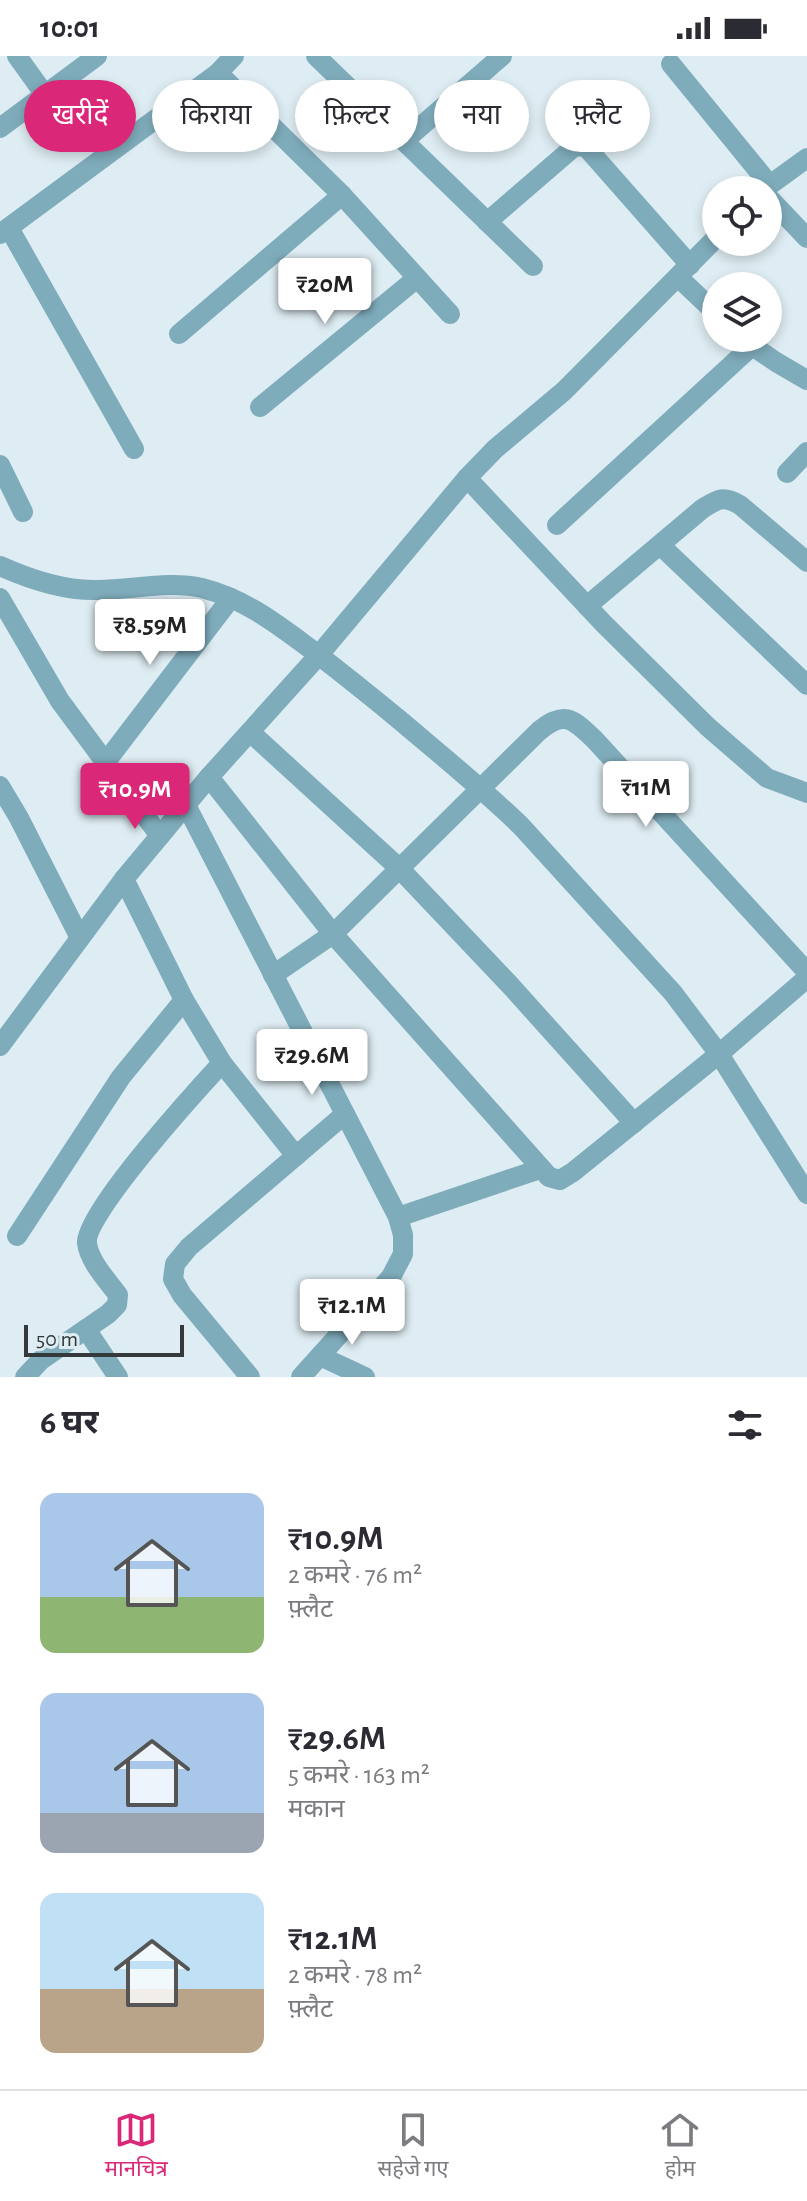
<!DOCTYPE html>
<html lang="hi">
<head>
<meta charset="utf-8">
<style>
  body { margin:0; font-family:"Alegreya Sans","Noto Sans Devanagari",sans-serif; background:#f2f2f3; color:#2b2b33; height:100vh; display:flex; flex-direction:column; font-size:30px; white-space:nowrap }
  * { box-sizing:border-box; margin:0 }
  p { font-size:26px; color:#7c7c81 }
  .icon { flex:none; width:44px; height:44px; fill:none; stroke:currentColor; stroke-width:2; stroke-linecap:round; stroke-linejoin:round }
  .map { position:relative; height:1321px; overflow:hidden }
  .panel { display:flex; flex-direction:column; background:#fff; flex:1 }
  .panel>* { flex:none }
  .guide { position:absolute; left:24px; top:24px; width:760px; height:72px; display:flex; gap:16px }
  .fabs { position:absolute; left:702px; top:120px; display:grid; gap:16px }
  .fabs a { display:grid; place-items:center; width:80px; height:80px; border-radius:50%; background:#fff; box-shadow:0 4px 12px #0003; font-size:40px }
  .scale { position:absolute; left:24px; bottom:20px; width:160px; box-sizing:border-box; padding-left:8px; border:4px solid #34393c; border-top:0; font-size:22px; line-height:28px; white-space:nowrap; color:#34393c; -webkit-text-stroke:6px #deedf3; paint-order:stroke }
  .price { position:absolute; translate:-50% -68px; padding:0 18px; border-radius:8px; background:#fff; color:#222; font-size:26px; line-height:52px; filter:drop-shadow(0 2px 4px #0008) }
  .price::after { content:''; position:absolute; left:50%; top:48px; width:24px; height:18px; margin-left:-12px; background:inherit; clip-path:polygon(0 0,100% 0,50% 100%) }
  .price.current { background:#db2777; color:#fff }
  ul { padding:0; list-style:none }
  li { display:flex; align-items:center; gap:24px; height:200px; padding:0 40px }
  li span { display:grid; place-items:center; flex:none; width:224px; height:160px; border-radius:16px; color:#555 }
  li>.icon { margin-inline-start:auto }
  span .icon { width:96px; height:96px; fill:#fffc; stroke-width:1 }
  li b { font-size:34px }
  h2 { display:flex; justify-content:space-between; align-items:center; height:96px; padding:0 40px; font-size:34px }
  .chip { padding:0 28px; border-radius:36px; background:#fff; box-shadow:0 4px 12px #0003; font-size:28px; line-height:72px }
  .chip.current { background:#db2777; color:#fff }
  .status { display:flex; justify-content:space-between; align-items:center; height:56px; padding:0 40px; background:#fff; direction:ltr }
  .status svg { height:22px; fill:currentColor }
  .tabs { display:flex; justify-content:space-around; align-items:center; height:112px; border-top:2px solid #e1e1e2; background:#fff; font-size:22px; color:#7c7c81 }
  .tabs a { display:grid; justify-items:center; gap:4px }
  .tabs .current { color:#db2777 }
  .map>svg:first-child { display:block }
  .lines { fill:none; stroke-linecap:round; stroke-linejoin:round }
  .minor { stroke:#7facbb; stroke-width:20 }
</style>
</head>
<body>
<div class="status"><b>10:01</b><svg viewBox="0 0 49 12"><path d="M0 12V9h3v3zM5 12V6h3v6zM10 12V3h3v9zM15 12V0h3v12zM26 1h20v11H26zM47 4h2v5h-2z"/></svg></div>
<div class="map">
<svg width="807" height="1321" viewBox="0 0 807 1321">
  <rect width="100%" height="100%" fill="#deedf3"/>
  <g class="lines">
    <g class="minor">
      <polyline points="17,0 45,39"/>
      <polyline points="316,0 533,210"/>
      <polyline points="671,8 769,128"/>
      <polyline points="218,17 342,139 450,258"/>
      <polyline points="0,72 97,0"/>
      <polyline points="404,85 502,0"/>
      <polyline points="763,134 807,102"/>
      <polyline points="768,141 807,182"/>
      <polyline points="487,166 575,90 586,91 690,209"/>
      <polyline points="9,172 134,393"/>
      <polyline points="0,178 218,17 234,0"/>
      <polyline points="678,221 716,257"/>
      <polyline points="179,278 342,139"/>
      <polyline points="741,282 776,306 807,324"/>
      <polyline points="260,351 417,222"/>
      <polyline points="0,409 23,456"/>
      <polyline points="787,417 807,396"/>
      <polyline points="467,422 604,568 708,671 767,722 807,737"/>
      <polyline points="557,469 752,290"/>
      <polyline points="660,489 807,629"/>
      <path d="M0,510C29,523 61,534 93,534C129,535 167,524 202,532C245,543 277,568 312,594C343,618 372,641 402,666C442,700 483,733 521,770L673,937L719,998L807,1138"/>
      <polyline points="0,542 60,645 160,780"/>
      <path d="M587,550L702,453C718,443 723,439 740,449L807,506"/>
      <polyline points="250,676 399,812 509,928 634,1067"/>
      <polyline points="105,707 231,542"/>
      <polyline points="209,721 333,878 549,1121 560,1124 573,1116 719,998 807,922"/>
      <polyline points="0,730 19,762 80,882"/>
      <polyline points="186,749 398,1161 403,1179 403,1198 391,1221 301,1321"/>
      <polyline points="124,823 184,944 222,1007 296,1100"/>
      <path d="M273,919L333,878L539,675C564,654 573,663 594,683L807,916"/>
      <polyline points="0,990 124,823 209,721 318,600 467,422 495,393 564,335 716,182"/>
      <polyline points="398,1161 540,1113"/>
      <polyline points="17,1180 121,1021 184,944"/>
      <polyline points="86,1273 118,1321"/>
      <polyline points="320,1300 365,1321"/>
      <path d="M25,1321L41,1304L108,1258L117,1249L118,1239C107,1224 89,1205 87,1187C84,1158 198,1033 222,1007"/>
      <polyline points="250,1321 182,1239 173,1223 175,1208 189,1191 345,1058"/>
    </g>
  </g>
</svg>
<div class="fabs">
<a><svg class="icon" aria-label="locate" viewBox="0 0 24 24"><circle cx="12" cy="12" r="6"/><path d="M12 2v4M12 18v4M2 12h4M18 12h4"/></svg></a>
<a><svg class="icon" aria-label="layers" viewBox="0 0 24 24"><path d="M12 4l9 5-9 5-9-5zM3 14l9 5 9-5"/></svg></a>
</div>
<div class="scale">50 m</div>
<b class="price" style="left:325px;top:270px">₹20M</b>
<b class="price" style="left:150px;top:611px">₹8.59M</b>
<b class="price" style="left:646px;top:773px">₹11M</b>
<b class="price current" style="left:135px;top:775px">₹10.9M</b>
<b class="price" style="left:312px;top:1041px">₹29.6M</b>
<b class="price" style="left:352px;top:1291px">₹12.1M</b>
<div class="guide">
<a class="chip current">खरीदें</a>
<a class="chip">किराया</a>
<a class="chip">फ़िल्टर</a>
<a class="chip">नया</a>
<a class="chip">फ़्लैट</a>
</div>
</div>
<section class="panel">
<h2>6 घर<svg class="icon" aria-label="filters" viewBox="0 0 24 24"><path d="M4 7h16M4 17h16"/><circle cx="9" cy="7" r="2"/><circle cx="15" cy="17" r="2"/></svg></h2>
<ul>
<li><span style="background:linear-gradient(#a9c7e8 65%,#8fb573 0)"><svg class="icon" aria-label="home" viewBox="0 0 24 24"><path d="M3 11l9-7 9 7M6 9v11h12V9"/></svg></span><div><b>₹10.9M</b><p>2 कमरे · 76 m²</p><p>फ़्लैट</p></div></li>
<li><span style="background:linear-gradient(#a9c7e8 75%,#9aa5b1 0)"><svg class="icon" aria-label="home" viewBox="0 0 24 24"><path d="M3 11l9-7 9 7M6 9v11h12V9"/></svg></span><div><b>₹29.6M</b><p>5 कमरे · 163 m²</p><p>मकान</p></div></li>
<li><span style="background:linear-gradient(#bfe0f5 60%,#b9a48a 0)"><svg class="icon" aria-label="home" viewBox="0 0 24 24"><path d="M3 11l9-7 9 7M6 9v11h12V9"/></svg></span><div><b>₹12.1M</b><p>2 कमरे · 78 m²</p><p>फ़्लैट</p></div></li>
</ul>
</section>
<nav class="tabs">
<a class="current"><svg class="icon" aria-label="map" viewBox="0 0 24 24"><path d="M3 6l6-2 6 2 6-2v14l-6 2-6-2-6 2zM9 4v14M15 6v14"/></svg>मानचित्र</a>
<a><svg class="icon" aria-label="saved" viewBox="0 0 24 24"><path d="M7 4h10v16l-5-4-5 4z"/></svg>सहेजे गए</a>
<a><svg class="icon" aria-label="home" viewBox="0 0 24 24"><path d="M3 11l9-7 9 7M6 9v11h12V9"/></svg>होम</a>
</nav>
</body>
</html>
